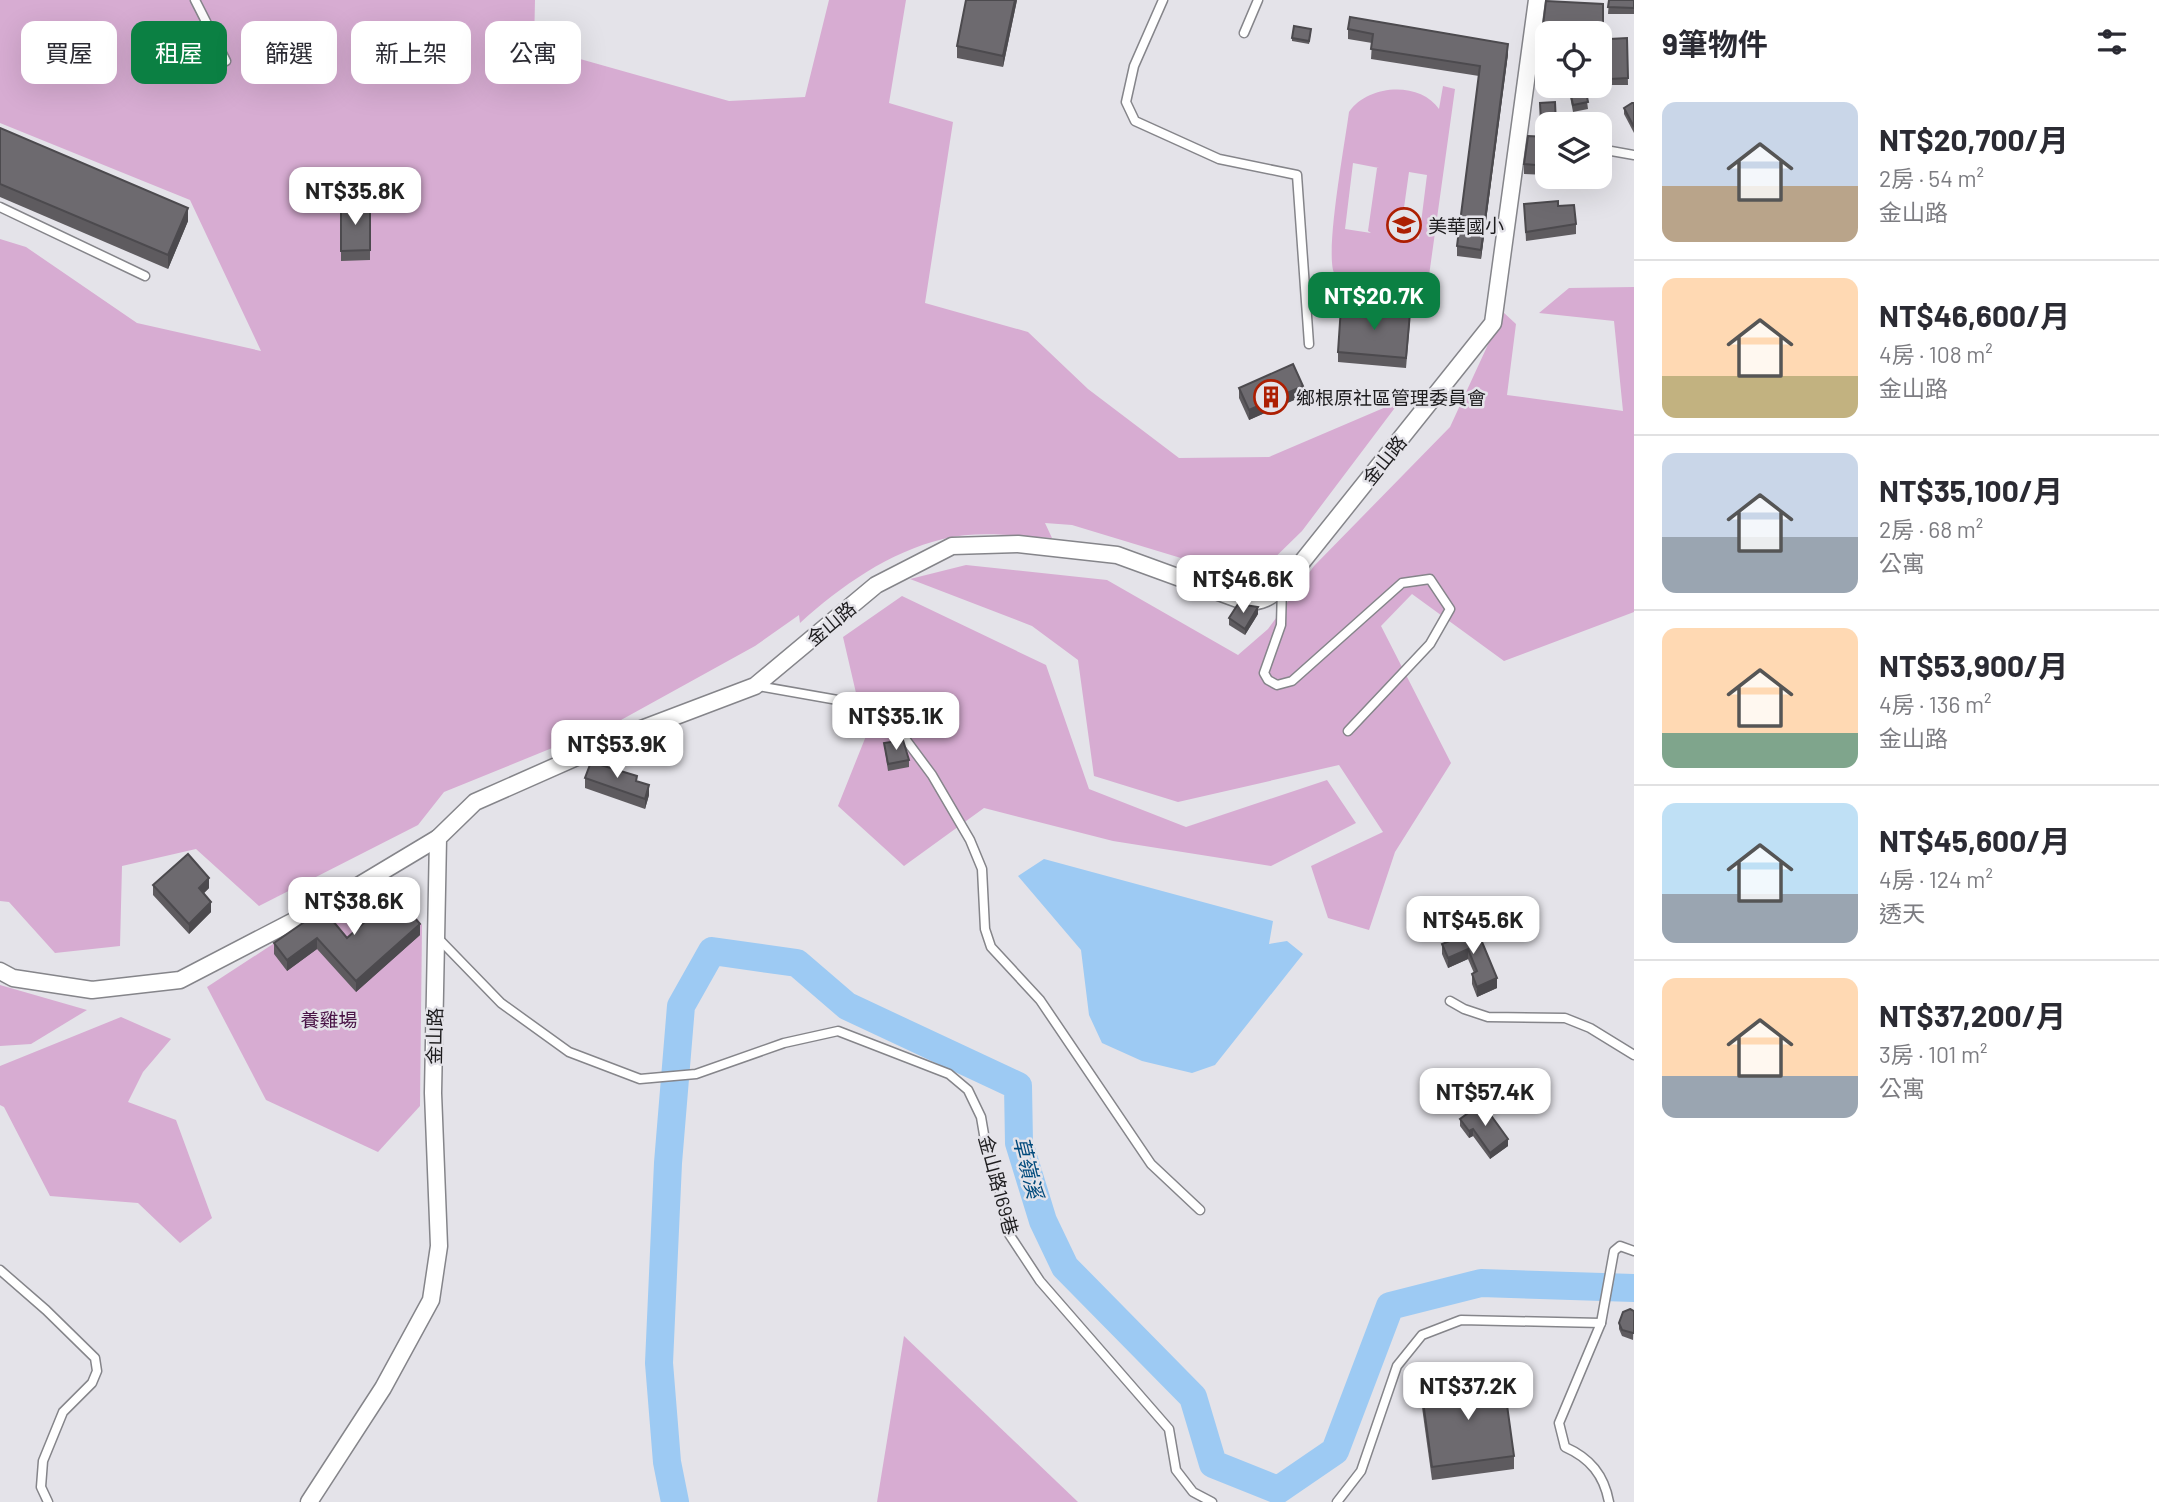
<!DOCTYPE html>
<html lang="zh-TW">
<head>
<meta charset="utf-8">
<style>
  body { margin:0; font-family:Barlow,"Noto Sans TC",sans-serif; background:#f2f2f3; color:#2b2b33; height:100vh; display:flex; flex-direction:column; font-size:26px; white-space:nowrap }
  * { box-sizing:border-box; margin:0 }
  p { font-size:23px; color:#7c7c81 }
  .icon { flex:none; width:38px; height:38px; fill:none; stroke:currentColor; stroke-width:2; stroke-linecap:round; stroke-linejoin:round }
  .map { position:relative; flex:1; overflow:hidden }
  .sheet { display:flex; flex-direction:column; background:#fff; width:525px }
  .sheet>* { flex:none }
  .guide { position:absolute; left:21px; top:21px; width:665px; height:63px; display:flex; gap:14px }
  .tools { position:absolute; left:1535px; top:21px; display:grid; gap:14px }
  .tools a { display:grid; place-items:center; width:77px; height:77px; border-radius:14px; background:#fff; box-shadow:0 7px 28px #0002; font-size:35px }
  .price { position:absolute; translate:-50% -60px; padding:0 16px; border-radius:14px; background:#fff; color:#222; font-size:23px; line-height:46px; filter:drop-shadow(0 2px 4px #0008) }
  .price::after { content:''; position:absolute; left:50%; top:42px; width:21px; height:16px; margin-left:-10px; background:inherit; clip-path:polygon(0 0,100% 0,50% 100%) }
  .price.active { background:#0b8043; color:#fff }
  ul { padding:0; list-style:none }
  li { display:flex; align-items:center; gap:21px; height:175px; padding:0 28px }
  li+li { border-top:2px solid #e1e1e2 }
  li span { display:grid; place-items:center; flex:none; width:196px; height:140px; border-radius:14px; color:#555 }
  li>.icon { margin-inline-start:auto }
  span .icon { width:84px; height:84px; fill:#fffc; stroke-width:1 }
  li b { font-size:30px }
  h2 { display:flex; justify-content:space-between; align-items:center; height:84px; padding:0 28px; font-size:30px }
  .tag { padding:0 24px; border-radius:14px; background:#fff; box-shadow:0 7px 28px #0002; font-size:24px; line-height:63px }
  .tag.active { background:#0b8043; color:#fff }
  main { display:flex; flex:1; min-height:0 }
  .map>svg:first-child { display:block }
  .green { fill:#d7acd2; fill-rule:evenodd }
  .water { fill:#9dcaf3 }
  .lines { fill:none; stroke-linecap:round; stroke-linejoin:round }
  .river { stroke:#9dcaf3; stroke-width:28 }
  .service-casing { stroke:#85858a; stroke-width:11 }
  .minor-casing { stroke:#85858a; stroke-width:19 }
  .service { stroke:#fff; stroke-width:8 }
  .minor { stroke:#fff; stroke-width:16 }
  .wall { fill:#5e5b5f }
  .shaded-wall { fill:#4c4a4e }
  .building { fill:#6d6a6f; stroke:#4c4a4e; stroke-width:2 }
  .labels { text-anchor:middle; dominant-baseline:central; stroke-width:5; stroke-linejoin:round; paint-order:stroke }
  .poi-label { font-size:19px; fill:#1e1d1f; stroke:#e4e3e9; text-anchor:start }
  .street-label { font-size:19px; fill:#1e1d1f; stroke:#e4e3e9 }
  .park-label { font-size:19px; fill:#491446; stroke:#e4e3e9 }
  .water-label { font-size:21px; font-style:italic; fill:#004a7c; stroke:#e4e3e9 }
</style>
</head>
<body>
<main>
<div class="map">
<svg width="1634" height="1502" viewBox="0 0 1634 1502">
  <rect width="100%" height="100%" fill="#e4e3e9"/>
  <g class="green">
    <path d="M0,0H535L534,46L729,101L805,97L829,0H906L889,103L953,122L925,303L1028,332L1088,389L1179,458L1269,457L1400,401L1302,531L1262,570L1227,572L1072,525L1045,523L1052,538C1017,536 977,530 943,539C889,552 841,586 800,623L799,615L755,646L621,720L444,792L418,825L259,906L196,849L122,866L120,946L55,953L9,902L0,901V239L26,247L137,323L261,351L190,200L0,123Z"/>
    <path d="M1443,86L1455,89L1427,290C1405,287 1389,305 1365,300C1351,296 1339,287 1334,273C1325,250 1345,143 1349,112C1368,84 1420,81 1439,109ZM1353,163L1379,168H1377L1368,231L1371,233L1345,229ZM1409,172L1427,175L1419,239L1400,236Z"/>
    <polygon points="1634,287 1634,612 1504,661 1412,594 1381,626 1451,763 1395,852 1369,930 1328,918 1311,866 1383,832 1339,765 1178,802 1094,776 1078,660 1032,626 910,579 966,565 1107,580 1238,655 1268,629 1314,566 1450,427 1503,312 1516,324 1507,395 1623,411 1614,321 1539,313 1569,288"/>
    <polygon points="902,596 1046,665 1089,789 1186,827 1327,780 1356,823 1271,866 1113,841 984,808 904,866 838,806 866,736 843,637"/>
    <polygon points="395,890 422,925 420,1106 378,1152 266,1100 207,987 273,944 335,911"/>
    <polygon points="0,985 87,1010 31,1044 0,1046"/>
    <polygon points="121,1017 171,1039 143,1072 128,1102 176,1120 212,1218 180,1243 138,1203 50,1196 4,1107 0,1105 0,1066"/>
    <polygon points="904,1336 1078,1502 877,1502"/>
  </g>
  <polygon class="water" points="1044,859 1273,921 1269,944 1287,941 1303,954 1215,1065 1192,1073 1142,1061 1102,1043 1089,1015 1081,950 1018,876"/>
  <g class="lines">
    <polyline class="river" points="675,1502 667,1462 659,1363 668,1163 681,1006 712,951 797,963 847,1006 1018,1086 1019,1143 1043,1221 1065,1267 1193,1397 1213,1464 1278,1490 1335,1451 1390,1306 1481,1283 1634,1288"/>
    <g class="service-casing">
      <g id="service">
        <polyline points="195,0 226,61"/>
        <polyline points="1163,0 1134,66 1126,102 1135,121 1219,159 1297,175 1309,344"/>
        <polyline points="1244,33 1258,0"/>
        <polyline points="1600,149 1634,155"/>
        <polyline points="0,207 145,276"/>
        <polyline points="1282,587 1281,625 1264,673 1268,680 1277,685 1292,681 1402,583 1430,579 1450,609 1430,644 1348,731"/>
        <polyline points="758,686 849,702 864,708 906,740 932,775 970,840 982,869 985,929 991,947 1040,1000 1151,1164 1200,1210"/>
        <polyline points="436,936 501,1003 569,1052 640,1079 696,1074 784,1043 838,1031 949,1074 968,1090 981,1117 987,1152 998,1182 1009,1234 1040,1281 1169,1429 1176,1470 1193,1492 1212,1502"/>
        <polyline points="1450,1001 1464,1009 1488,1017 1565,1018 1590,1028 1634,1055"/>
        <polyline points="0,1270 46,1310 95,1358 97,1371 92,1383 63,1412 43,1461 41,1487 48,1502"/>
        <polyline points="1337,1502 1361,1471 1397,1366 1422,1335 1461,1320 1601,1323"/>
        <path d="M1609,1502C1604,1475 1590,1458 1565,1447L1559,1423L1601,1323L1614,1251L1620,1246L1634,1251"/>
      </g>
    </g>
    <g class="minor-casing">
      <g id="minor">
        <polyline points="0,971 13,978 92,990 180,980 338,898 438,838"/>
        <path d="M309,1502L383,1388L431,1300L439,1246L433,1093L438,838L475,802L631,733L755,686L876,585L952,546L1018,544L1117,555L1246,602C1262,602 1270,597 1282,587L1493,323L1537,0"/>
      </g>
    </g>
    <use href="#service" class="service"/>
    <use href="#minor" class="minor"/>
  </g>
  <g class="wall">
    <polygon points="1017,0 1003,67 957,58 957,46"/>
    <polygon points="1609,0 1634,0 1634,14 1608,14"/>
    <polygon points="1546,1 1603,4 1603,52 1600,52 1600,33 1547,33 1547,51 1541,51 1541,42"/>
    <polygon points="1348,29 1508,54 1481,259 1457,256 1457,246 1479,76 1371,59 1372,43 1348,39"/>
    <polygon points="1311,32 1309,44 1292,41 1292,38"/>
    <polygon points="1627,38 1628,85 1610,85 1610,39"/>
    <polygon points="1568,86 1585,86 1588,109 1573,112"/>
    <polygon points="1540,103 1547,124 1547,134 1541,133"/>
    <polygon points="1634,103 1634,133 1624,114 1624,108"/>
    <polygon points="0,128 188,221 168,269 0,197"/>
    <polygon points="1547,137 1547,175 1524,174 1524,164"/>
    <polygon points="341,204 370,204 370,260 341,261"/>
    <polygon points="1524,204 1558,206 1576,224 1576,234 1526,241"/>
    <polygon points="1410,322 1406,368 1338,362 1338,352"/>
    <polygon points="1239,388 1303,396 1249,420 1239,398"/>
    <polygon points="1258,614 1245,635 1229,625 1229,618"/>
    <polygon points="884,743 909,760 909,767 888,771"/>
    <polygon points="585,778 637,781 649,795 645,809 585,788"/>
    <polygon points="153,885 209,888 204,893 211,912 189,934 153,895"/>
    <polygon points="323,909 347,938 420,935 356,992 317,949 287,971 274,954 274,943"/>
    <polygon points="1477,930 1497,988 1477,997 1472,984 1472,974 1474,973 1468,959 1448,968 1442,954 1442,944"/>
    <polygon points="1460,1119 1508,1146 1490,1159 1473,1136 1469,1138 1460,1126"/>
    <polygon points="1634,1311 1633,1340 1622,1336 1619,1329 1619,1323"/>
    <polygon points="1421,1387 1514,1456 1514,1469 1432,1480 1421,1400"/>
  </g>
  <g class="shaded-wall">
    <polygon points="1015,0 1017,0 1003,67 1003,56"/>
    <polygon points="1508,44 1508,54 1481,259 1481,250"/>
    <polygon points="188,208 188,221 168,269 168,255"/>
    <polygon points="1303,386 1303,396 1249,420 1249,410"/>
    <polygon points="1258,607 1258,614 1245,635 1245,629"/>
    <polygon points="649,785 649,795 645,809 645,799"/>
    <polygon points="209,878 209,888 199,898 199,888"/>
    <polygon points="211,902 211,912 189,934 189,924"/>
    <polygon points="420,924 420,935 356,992 356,981"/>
    <polygon points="317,938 317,949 287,971 287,960"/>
    <polygon points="1468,949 1468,959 1448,968 1448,958"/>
    <polygon points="1497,978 1497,988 1477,997 1477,987"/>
    <polygon points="1473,1129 1473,1136 1469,1138 1469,1131"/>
    <polygon points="1508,1139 1508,1146 1490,1159 1490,1153"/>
  </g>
  <g class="building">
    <polygon points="966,0 1015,0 1003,56 957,46"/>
    <polygon points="1609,0 1634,0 1634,8 1608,7"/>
    <polygon points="1546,1 1603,4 1603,43 1600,43 1600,33 1547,33 1547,42 1541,42"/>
    <polygon points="1350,17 1508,44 1481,250 1457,246 1480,66 1371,49 1373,34 1348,29"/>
    <polygon points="1294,26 1311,29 1309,41 1292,38"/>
    <polygon points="1627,38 1628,78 1610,79 1610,39"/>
    <polygon points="1569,86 1585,86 1588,102 1573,105"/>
    <polygon points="1555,102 1556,124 1541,123 1540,103"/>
    <polygon points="1632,103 1634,103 1634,127 1624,108"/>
    <polygon points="0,128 188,208 168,255 0,184"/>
    <polygon points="1528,136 1547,137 1547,166 1524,164"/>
    <polygon points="1558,201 1558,206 1574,205 1576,224 1526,232 1524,204"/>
    <polygon points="341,204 370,204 370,250 341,251"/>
    <polygon points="1341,307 1410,313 1406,358 1338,352"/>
    <polygon points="1293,364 1303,386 1249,410 1239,388"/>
    <polygon points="1238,604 1258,607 1245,629 1229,618"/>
    <polygon points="903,740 909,760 888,764 884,743"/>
    <polygon points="591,762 637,776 636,781 649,785 645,799 585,778"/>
    <polygon points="188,854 209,878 199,888 211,902 189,924 153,885"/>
    <polygon points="395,895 420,924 356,981 317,938 287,960 274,943 323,909 347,938"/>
    <polygon points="1477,930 1497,978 1477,987 1472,974 1477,971 1468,949 1448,958 1442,944"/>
    <polygon points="1482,1103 1508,1139 1490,1153 1473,1129 1469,1131 1460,1119"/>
    <polygon points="1630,1309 1634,1311 1634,1333 1633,1333 1622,1330 1619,1323 1623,1312"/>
    <polygon points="1503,1376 1514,1456 1432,1467 1421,1387"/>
  </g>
  <defs>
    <g id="school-ring" transform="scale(1.75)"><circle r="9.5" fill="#e4e3e9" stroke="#ad1f02" stroke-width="1.5"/><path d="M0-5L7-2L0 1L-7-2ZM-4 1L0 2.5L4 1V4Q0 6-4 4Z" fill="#ad1f02"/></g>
    <g id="building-ring" transform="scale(1.75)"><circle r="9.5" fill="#e4e3e9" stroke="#ad1f02" stroke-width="1.5"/><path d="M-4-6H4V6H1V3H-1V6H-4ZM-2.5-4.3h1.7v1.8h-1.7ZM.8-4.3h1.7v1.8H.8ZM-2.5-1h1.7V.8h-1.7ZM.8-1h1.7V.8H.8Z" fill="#ad1f02"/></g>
  </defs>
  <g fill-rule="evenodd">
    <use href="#school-ring" x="1404" y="225"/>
    <use href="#building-ring" x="1271" y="397"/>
  </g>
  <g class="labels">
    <g class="poi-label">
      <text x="1428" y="225">美華國小</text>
      <text x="1296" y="397">鄉根原社區管理委員會</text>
    </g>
    <g class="street-label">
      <text transform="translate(1384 460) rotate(-51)">金山路</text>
      <text transform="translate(831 623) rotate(-40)">金山路</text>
      <text transform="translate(434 1036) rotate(-89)">金山路</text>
      <text transform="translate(999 1185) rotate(75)">金山路169巷</text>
    </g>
    <g class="park-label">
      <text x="329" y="1019">養雞場</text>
    </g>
    <g class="water-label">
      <text transform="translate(1029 1167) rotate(76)">草嶺溪</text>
    </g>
  </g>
</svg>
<div class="tools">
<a><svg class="icon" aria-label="locate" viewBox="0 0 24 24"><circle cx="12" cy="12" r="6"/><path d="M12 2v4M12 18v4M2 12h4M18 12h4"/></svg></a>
<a><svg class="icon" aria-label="layers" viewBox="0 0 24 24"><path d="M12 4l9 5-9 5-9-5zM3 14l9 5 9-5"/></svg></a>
</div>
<b class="price" style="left:355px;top:227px">NT$35.8K</b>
<b class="price active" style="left:1374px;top:332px">NT$20.7K</b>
<b class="price" style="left:1243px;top:615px">NT$46.6K</b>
<b class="price" style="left:896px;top:752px">NT$35.1K</b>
<b class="price" style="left:617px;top:780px">NT$53.9K</b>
<b class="price" style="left:354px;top:937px">NT$38.6K</b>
<b class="price" style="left:1473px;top:956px">NT$45.6K</b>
<b class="price" style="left:1485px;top:1128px">NT$57.4K</b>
<b class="price" style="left:1468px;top:1422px">NT$37.2K</b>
<div class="guide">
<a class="tag">買屋</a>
<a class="tag active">租屋</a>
<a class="tag">篩選</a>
<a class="tag">新上架</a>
<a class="tag">公寓</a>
</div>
</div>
<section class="sheet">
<h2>9筆物件<svg class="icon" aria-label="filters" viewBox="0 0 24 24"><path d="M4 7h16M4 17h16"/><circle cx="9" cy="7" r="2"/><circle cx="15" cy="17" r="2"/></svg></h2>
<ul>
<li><span style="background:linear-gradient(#c9d6e8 60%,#b9a48a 0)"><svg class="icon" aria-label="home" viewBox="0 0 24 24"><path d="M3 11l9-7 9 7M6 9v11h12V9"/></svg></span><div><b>NT$20,700/月</b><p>2房 · 54 m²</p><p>金山路</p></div></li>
<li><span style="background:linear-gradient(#ffd9b3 70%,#c2b280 0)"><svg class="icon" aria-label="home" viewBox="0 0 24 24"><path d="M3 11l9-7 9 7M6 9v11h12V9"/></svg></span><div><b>NT$46,600/月</b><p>4房 · 108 m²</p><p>金山路</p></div></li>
<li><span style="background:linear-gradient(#c9d6e8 60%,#9aa5b1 0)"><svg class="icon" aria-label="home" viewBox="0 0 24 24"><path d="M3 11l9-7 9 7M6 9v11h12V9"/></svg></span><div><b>NT$35,100/月</b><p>2房 · 68 m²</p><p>公寓</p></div></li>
<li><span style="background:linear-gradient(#ffd9b3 75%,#7fa58c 0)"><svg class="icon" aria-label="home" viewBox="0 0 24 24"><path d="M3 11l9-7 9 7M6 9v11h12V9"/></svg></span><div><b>NT$53,900/月</b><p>4房 · 136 m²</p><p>金山路</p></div></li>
<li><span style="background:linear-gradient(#bfe0f5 65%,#9aa5b1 0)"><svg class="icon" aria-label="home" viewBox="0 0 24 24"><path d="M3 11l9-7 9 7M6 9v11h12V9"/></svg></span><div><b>NT$45,600/月</b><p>4房 · 124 m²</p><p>透天</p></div></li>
<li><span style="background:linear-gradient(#ffd9b3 70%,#9aa5b1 0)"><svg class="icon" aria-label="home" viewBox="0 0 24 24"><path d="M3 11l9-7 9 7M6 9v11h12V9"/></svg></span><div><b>NT$37,200/月</b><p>3房 · 101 m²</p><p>公寓</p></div></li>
</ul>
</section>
</main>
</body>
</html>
